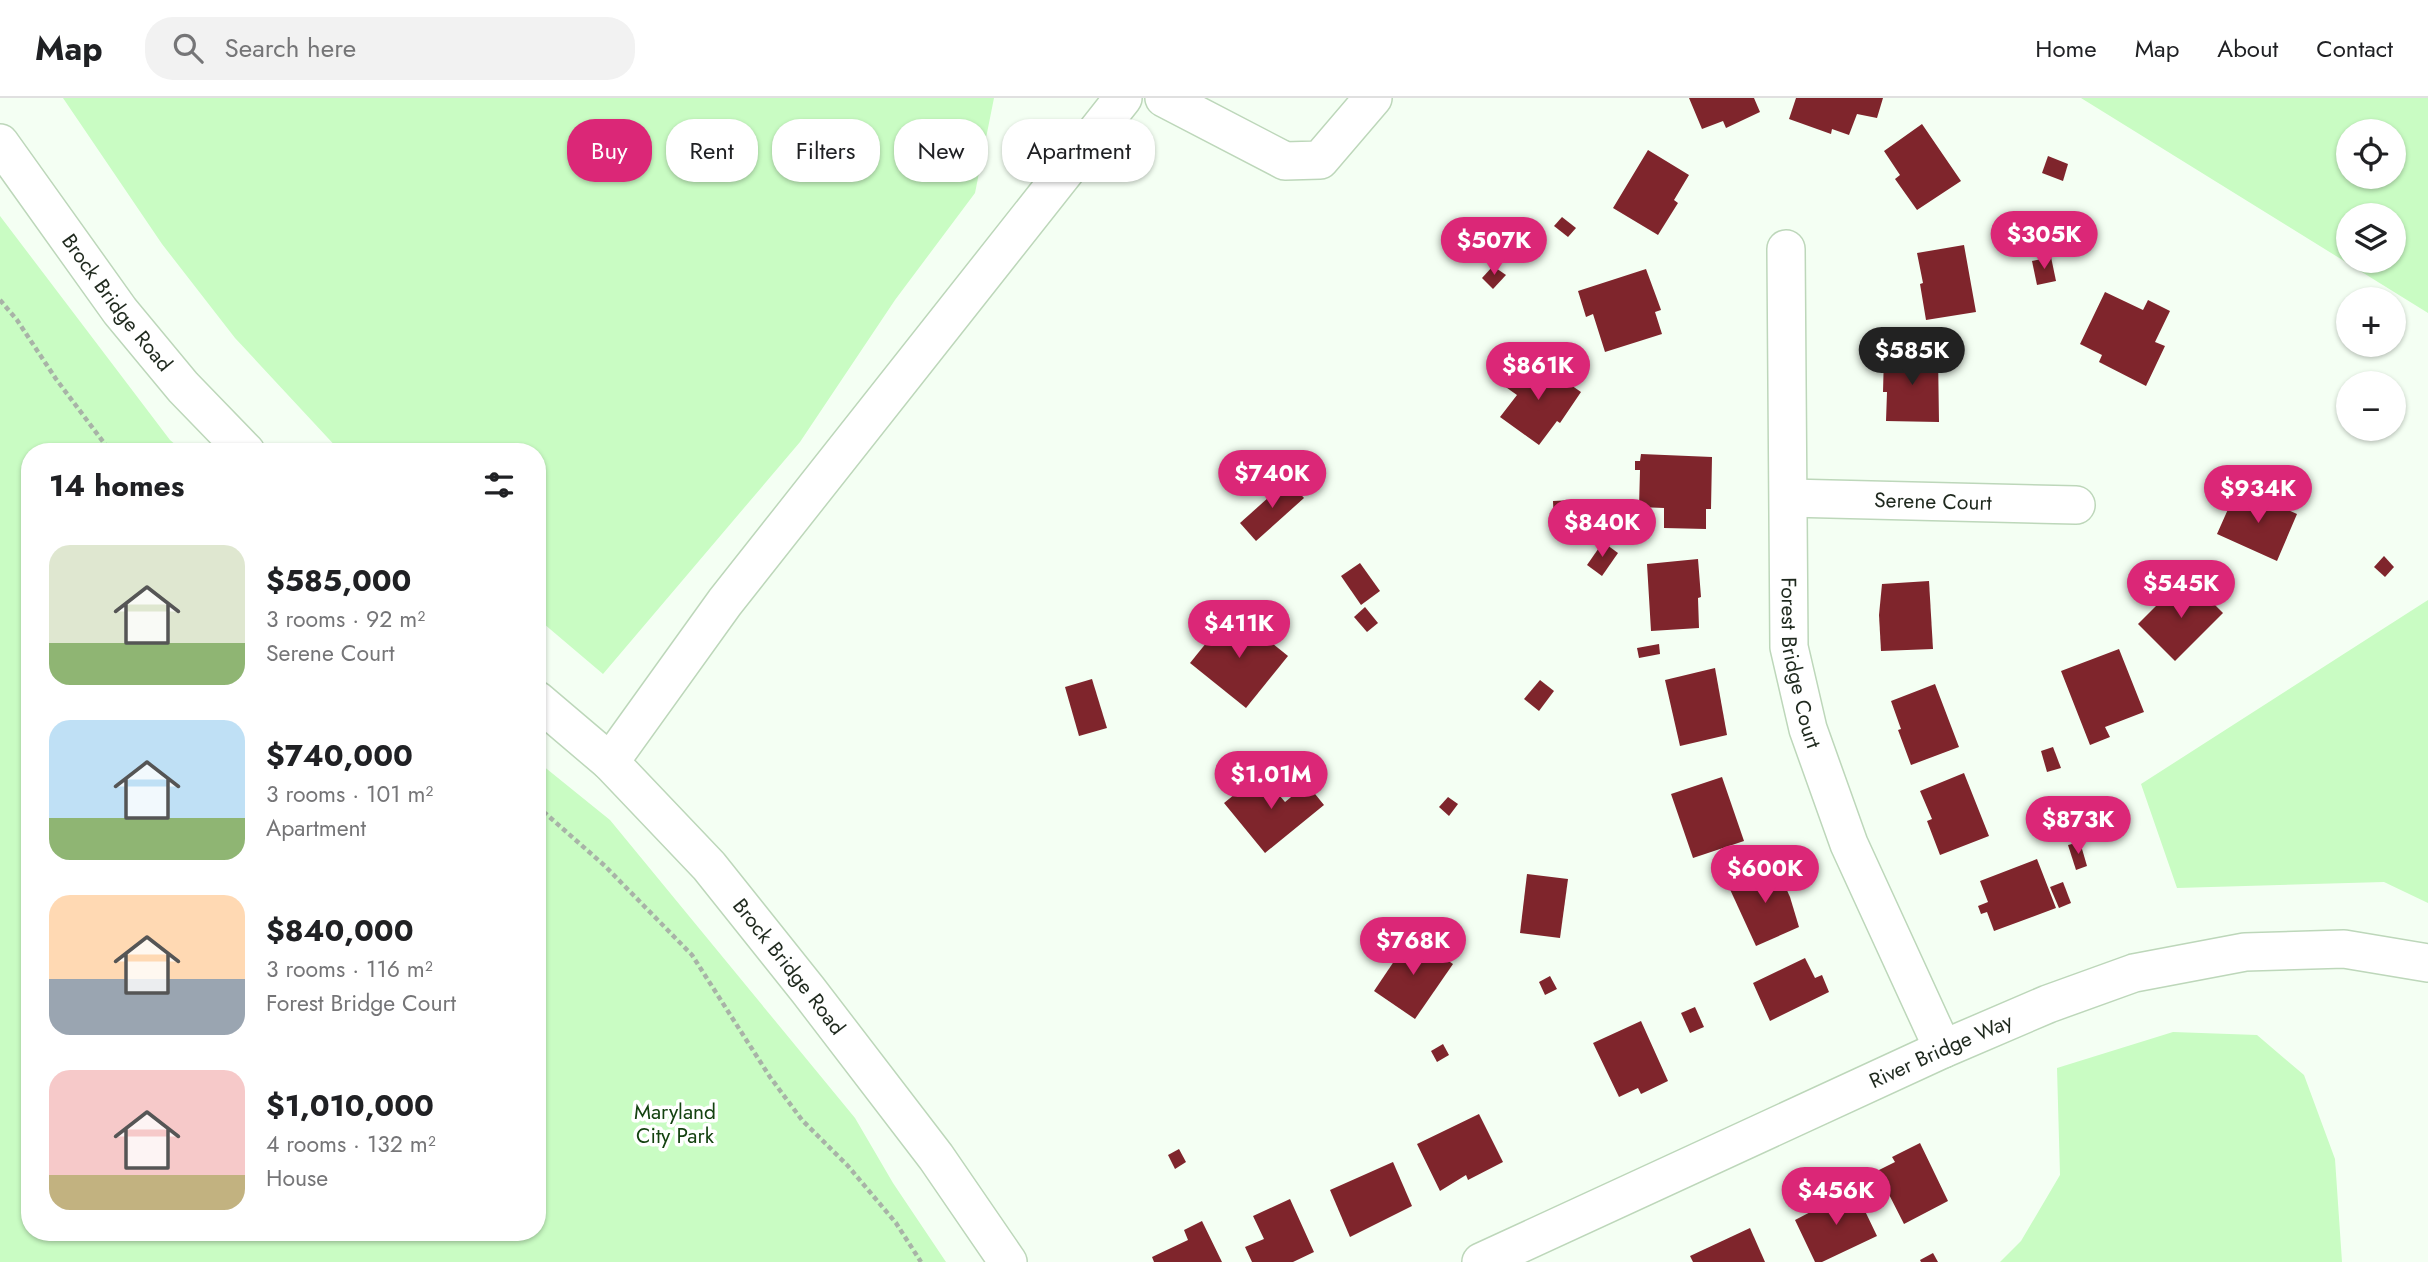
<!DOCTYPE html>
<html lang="en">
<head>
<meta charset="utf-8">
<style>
  body { margin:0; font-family:Jost,sans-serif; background:#f2f2f2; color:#202124; height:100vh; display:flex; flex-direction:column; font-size:26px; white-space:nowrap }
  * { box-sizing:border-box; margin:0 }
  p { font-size:23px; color:#757577 }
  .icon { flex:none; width:38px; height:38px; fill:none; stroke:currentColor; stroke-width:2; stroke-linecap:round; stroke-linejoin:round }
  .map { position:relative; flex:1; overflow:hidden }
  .sheet { position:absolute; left:21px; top:345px; width:525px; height:798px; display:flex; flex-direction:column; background:#fff; border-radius:28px; box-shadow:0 2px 5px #0004 }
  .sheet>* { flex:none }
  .top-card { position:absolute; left:567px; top:21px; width:665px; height:63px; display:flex; gap:14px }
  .controls { position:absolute; left:2336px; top:21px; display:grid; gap:14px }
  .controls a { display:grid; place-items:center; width:70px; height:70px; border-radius:50%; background:#fff; box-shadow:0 2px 5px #0004; font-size:35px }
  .price { position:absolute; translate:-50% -60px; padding:0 16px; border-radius:24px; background:#db2777; color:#fff; font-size:23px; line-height:46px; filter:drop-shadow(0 2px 4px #0008) }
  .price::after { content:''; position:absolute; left:50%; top:42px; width:21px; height:16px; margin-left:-10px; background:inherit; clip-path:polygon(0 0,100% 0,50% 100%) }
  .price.selected { background:#222; color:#fff }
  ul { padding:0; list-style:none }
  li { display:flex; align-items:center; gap:21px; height:175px; padding:0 28px }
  li span { display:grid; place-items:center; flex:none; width:196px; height:140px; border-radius:21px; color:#555 }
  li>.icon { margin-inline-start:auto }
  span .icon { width:84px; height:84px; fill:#fffc; stroke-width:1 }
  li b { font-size:30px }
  h2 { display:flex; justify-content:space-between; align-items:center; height:84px; padding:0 28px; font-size:30px }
  .pill { padding:0 24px; border-radius:28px; background:#fff; box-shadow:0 2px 5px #0004; font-size:24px; line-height:63px }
  .pill.selected { background:#db2777; color:#fff }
  header { display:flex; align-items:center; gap:42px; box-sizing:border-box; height:98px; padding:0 35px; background:#fff; border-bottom:2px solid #e0e0e0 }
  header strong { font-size:33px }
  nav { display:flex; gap:38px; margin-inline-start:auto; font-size:24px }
  .search { width:490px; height:63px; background:#f2f2f2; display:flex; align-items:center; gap:18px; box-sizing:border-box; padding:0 24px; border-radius:28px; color:#757577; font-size:26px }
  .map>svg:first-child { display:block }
  .green { fill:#c9fcc3; fill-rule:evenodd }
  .building { fill:#7f252c }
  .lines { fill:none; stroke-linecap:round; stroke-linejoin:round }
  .minor-casing { stroke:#bdd7ba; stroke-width:40 }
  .path { stroke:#a8b3a7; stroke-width:4.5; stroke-dasharray:5 3.5; stroke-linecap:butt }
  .minor { stroke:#fff; stroke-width:37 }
  .labels { text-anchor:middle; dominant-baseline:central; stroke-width:7; stroke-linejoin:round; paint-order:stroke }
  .street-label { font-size:21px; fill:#1f291e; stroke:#fff }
  .park-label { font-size:21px; fill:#144210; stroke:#fff }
</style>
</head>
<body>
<header>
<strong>Map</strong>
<div class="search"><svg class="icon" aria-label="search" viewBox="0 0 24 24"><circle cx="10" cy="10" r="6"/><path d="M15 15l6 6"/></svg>Search here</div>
<nav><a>Home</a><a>Map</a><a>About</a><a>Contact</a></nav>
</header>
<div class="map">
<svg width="2428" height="1164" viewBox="0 0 2428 1164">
  <rect width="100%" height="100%" fill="#f4fff3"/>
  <g class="green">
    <polygon points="63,0 994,0 975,95 895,202 800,344 603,576 537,520 537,354 340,353 235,240 162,146"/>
    <path d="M2081,0H2428V215ZM2348,33H2394V79H2348ZM2348,117H2394V163H2348Z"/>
    <polygon points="0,118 170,342 183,353 30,354 30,1134 537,1134 537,663 610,722 855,1020 893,1085 946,1164 0,1164"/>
    <polygon points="2428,502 2428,805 2384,784 2177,790 2141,686"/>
    <polygon points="2173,934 2257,937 2304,977 2335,1061 2342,1164 2000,1164 2021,1143 2060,1077 2057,970"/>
  </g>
  <g class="building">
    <polygon points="1689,0 1754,0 1760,14 1726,30 1723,23 1702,31"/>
    <polygon points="1796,0 1883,0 1877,20 1857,16 1849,37 1832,31 1831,36 1789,21"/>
    <polygon points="1922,26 1961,83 1917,112 1895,81 1900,77 1884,53"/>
    <polygon points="1648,52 1689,77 1674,102 1678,105 1658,137 1613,110"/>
    <polygon points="2048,58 2068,66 2063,83 2042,75"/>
    <polygon points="1562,119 1576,130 1568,139 1554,128"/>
    <polygon points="1964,147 1976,214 1926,222 1920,186 1923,185 1917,155"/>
    <polygon points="2051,159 2056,183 2037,187 2032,163"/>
    <polygon points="1493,168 1506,177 1493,191 1482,180"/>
    <polygon points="1646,171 1660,209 1661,212 1655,214 1662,236 1605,254 1593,216 1586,219 1578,193"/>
    <polygon points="2105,194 2143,212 2148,202 2170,213 2155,244 2165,248 2146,288 2099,264 2102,257 2080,246"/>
    <polygon points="1884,256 1938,256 1939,324 1886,323 1887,294 1883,294"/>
    <polygon points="1539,265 1581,294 1560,325 1557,323 1539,347 1500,319 1517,297 1500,285 1512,270 1527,281"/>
    <polygon points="1641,356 1712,359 1711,411 1706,411 1706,431 1664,430 1664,410 1639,409 1640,372 1635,372 1635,363 1640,363"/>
    <polygon points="1288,382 1304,400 1256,443 1240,425"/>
    <polygon points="2243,392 2297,416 2277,463 2217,436 2229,409 2234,411"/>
    <polygon points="1573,402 1574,423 1554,424 1553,403"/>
    <polygon points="1603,444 1618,455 1602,478 1587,467"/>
    <polygon points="2384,458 2394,469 2385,479 2374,469"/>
    <polygon points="1698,461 1701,499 1698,500 1699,530 1651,533 1647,466"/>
    <polygon points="1360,465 1380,493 1361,507 1341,478"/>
    <polygon points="2189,481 2223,515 2175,563 2138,526 2165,499 2167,502"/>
    <polygon points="1929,483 1933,551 1881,553 1879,517 1882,486"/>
    <polygon points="1365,509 1378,525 1367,534 1354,519"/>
    <polygon points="1232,513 1288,558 1246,610 1190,565"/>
    <polygon points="1659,546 1660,556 1639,560 1637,550"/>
    <polygon points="2119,551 2144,614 2105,629 2110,639 2090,647 2061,573"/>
    <polygon points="1715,570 1727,637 1680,648 1665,582"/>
    <polygon points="1092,581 1107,630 1079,638 1065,589"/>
    <polygon points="1540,582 1554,593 1539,613 1524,601"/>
    <polygon points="1935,586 1959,649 1911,667 1898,632 1901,631 1891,603"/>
    <polygon points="2053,649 2061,670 2047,674 2041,653"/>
    <polygon points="1261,675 1285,704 1307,686 1324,707 1265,755 1224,705"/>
    <polygon points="1964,675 1989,738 1940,757 1927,723 1932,721 1920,693"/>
    <polygon points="1722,679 1744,743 1693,760 1671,696"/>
    <polygon points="1448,699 1458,706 1449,718 1439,709"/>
    <polygon points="2080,744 2087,768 2076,772 2068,747"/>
    <polygon points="2037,761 2056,810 1994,833 1987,814 1981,816 1978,808 1988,804 1980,783"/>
    <polygon points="1775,766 1790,799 1799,829 1756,848 1728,787"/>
    <polygon points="1527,776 1568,781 1560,840 1520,835"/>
    <polygon points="2063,784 2071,805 2059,810 2050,789"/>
    <polygon points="1411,838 1453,866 1415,921 1374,893"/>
    <polygon points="1805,860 1815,880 1822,877 1829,894 1770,923 1753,885"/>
    <polygon points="1550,878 1557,891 1545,897 1539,884"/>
    <polygon points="1695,909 1704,929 1690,935 1681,915"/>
    <polygon points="1641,923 1668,983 1641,996 1638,990 1619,999 1593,945"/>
    <polygon points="1443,946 1449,957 1437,964 1431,953"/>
    <polygon points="1479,1016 1503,1064 1468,1082 1466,1077 1440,1093 1417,1046"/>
    <polygon points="1920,1045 1948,1103 1904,1126 1877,1073 1895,1064 1892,1059"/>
    <polygon points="1179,1051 1186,1064 1175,1071 1168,1057"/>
    <polygon points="1393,1064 1412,1108 1350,1139 1330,1092"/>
    <polygon points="1854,1090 1877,1138 1822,1164 1815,1164 1795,1122 1820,1109 1819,1107"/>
    <polygon points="1290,1101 1314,1154 1293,1164 1252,1164 1245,1149 1264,1141 1253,1118"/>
    <polygon points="1202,1123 1222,1164 1154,1164 1152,1159 1188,1142 1184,1132"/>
    <polygon points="1750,1130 1765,1164 1693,1164 1690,1158"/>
    <polygon points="1933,1155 1938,1164 1921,1164 1920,1162"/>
  </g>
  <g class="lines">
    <g class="minor-casing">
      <g id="minor">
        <polyline points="1164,0 1285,63 1320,62 1373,0"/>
        <path id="s1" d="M0,45L120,213L183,289L246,354"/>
        <path id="s2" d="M1786,151L1789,549L1808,631L1849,746L1943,951"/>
        <path id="s3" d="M1789,400L2076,407"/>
        <path id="s4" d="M537,602L610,664L709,768L808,892L936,1059L1008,1164"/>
        <polyline points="610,664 725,504 1123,0"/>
        <path id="s5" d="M1481,1164L1943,951L2048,906L2134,875L2245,854L2344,851L2428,865"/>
      </g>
    </g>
    <g class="path">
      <polyline points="0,202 17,222 56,281 104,345 113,354"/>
      <polyline points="537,708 605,768 692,857 770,979 802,1022 848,1068 896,1125 921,1164"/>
    </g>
    <use href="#minor" class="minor"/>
  </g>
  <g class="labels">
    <g class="street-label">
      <text stroke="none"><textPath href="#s1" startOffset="198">Brock Bridge Road</textPath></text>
      <text stroke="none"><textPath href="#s3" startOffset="144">Serene Court</textPath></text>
      <text stroke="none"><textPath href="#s2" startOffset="415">Forest Bridge Court</textPath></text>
      <text stroke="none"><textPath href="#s4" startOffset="368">Brock Bridge Road</textPath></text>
      <text stroke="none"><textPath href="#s5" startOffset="506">River Bridge Way</textPath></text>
    </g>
    <g class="park-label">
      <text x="675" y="1014">Maryland<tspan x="675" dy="24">City Park</tspan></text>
    </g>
  </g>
</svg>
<div class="controls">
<a><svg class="icon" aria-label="locate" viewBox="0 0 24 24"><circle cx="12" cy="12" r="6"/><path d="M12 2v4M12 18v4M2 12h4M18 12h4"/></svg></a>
<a><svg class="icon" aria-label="layers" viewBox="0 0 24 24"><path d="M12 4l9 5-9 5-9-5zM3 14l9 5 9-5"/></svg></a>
<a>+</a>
<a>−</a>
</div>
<b class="price" style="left:2044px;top:173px">$305K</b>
<b class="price" style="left:1494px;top:179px">$507K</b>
<b class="price selected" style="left:1912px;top:289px">$585K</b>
<b class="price" style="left:1538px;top:304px">$861K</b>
<b class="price" style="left:1272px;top:412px">$740K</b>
<b class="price" style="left:2258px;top:427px">$934K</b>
<b class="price" style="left:1602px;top:461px">$840K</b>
<b class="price" style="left:2181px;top:522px">$545K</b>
<b class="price" style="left:1239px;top:562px">$411K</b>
<b class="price" style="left:1271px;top:713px">$1.01M</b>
<b class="price" style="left:2078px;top:758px">$873K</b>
<b class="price" style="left:1765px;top:807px">$600K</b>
<b class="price" style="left:1413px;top:879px">$768K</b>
<b class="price" style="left:1836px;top:1129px">$456K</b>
<div class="top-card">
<a class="pill selected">Buy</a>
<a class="pill">Rent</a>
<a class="pill">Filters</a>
<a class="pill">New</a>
<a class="pill">Apartment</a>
</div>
<section class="sheet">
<h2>14 homes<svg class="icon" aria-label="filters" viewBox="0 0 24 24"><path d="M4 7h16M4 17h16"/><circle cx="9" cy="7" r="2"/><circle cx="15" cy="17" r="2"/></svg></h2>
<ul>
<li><span style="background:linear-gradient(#dfe7d0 70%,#8fb573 0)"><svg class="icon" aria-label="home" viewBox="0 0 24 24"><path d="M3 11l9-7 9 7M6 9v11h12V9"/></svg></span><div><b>$585,000</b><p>3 rooms · 92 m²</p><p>Serene Court</p></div></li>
<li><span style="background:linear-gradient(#bfe0f5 70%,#8fb573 0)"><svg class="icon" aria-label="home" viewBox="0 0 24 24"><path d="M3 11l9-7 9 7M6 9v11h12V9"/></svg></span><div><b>$740,000</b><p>3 rooms · 101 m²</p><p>Apartment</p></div></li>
<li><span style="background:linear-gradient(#ffd9b3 60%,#9aa5b1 0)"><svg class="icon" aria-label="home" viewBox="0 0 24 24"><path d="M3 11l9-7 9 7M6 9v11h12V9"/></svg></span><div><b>$840,000</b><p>3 rooms · 116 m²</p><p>Forest Bridge Court</p></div></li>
<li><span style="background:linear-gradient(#f6c9c9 75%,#c2b280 0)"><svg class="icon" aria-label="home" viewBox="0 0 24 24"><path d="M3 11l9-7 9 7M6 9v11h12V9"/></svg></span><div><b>$1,010,000</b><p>4 rooms · 132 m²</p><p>House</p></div></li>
</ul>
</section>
</div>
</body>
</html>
